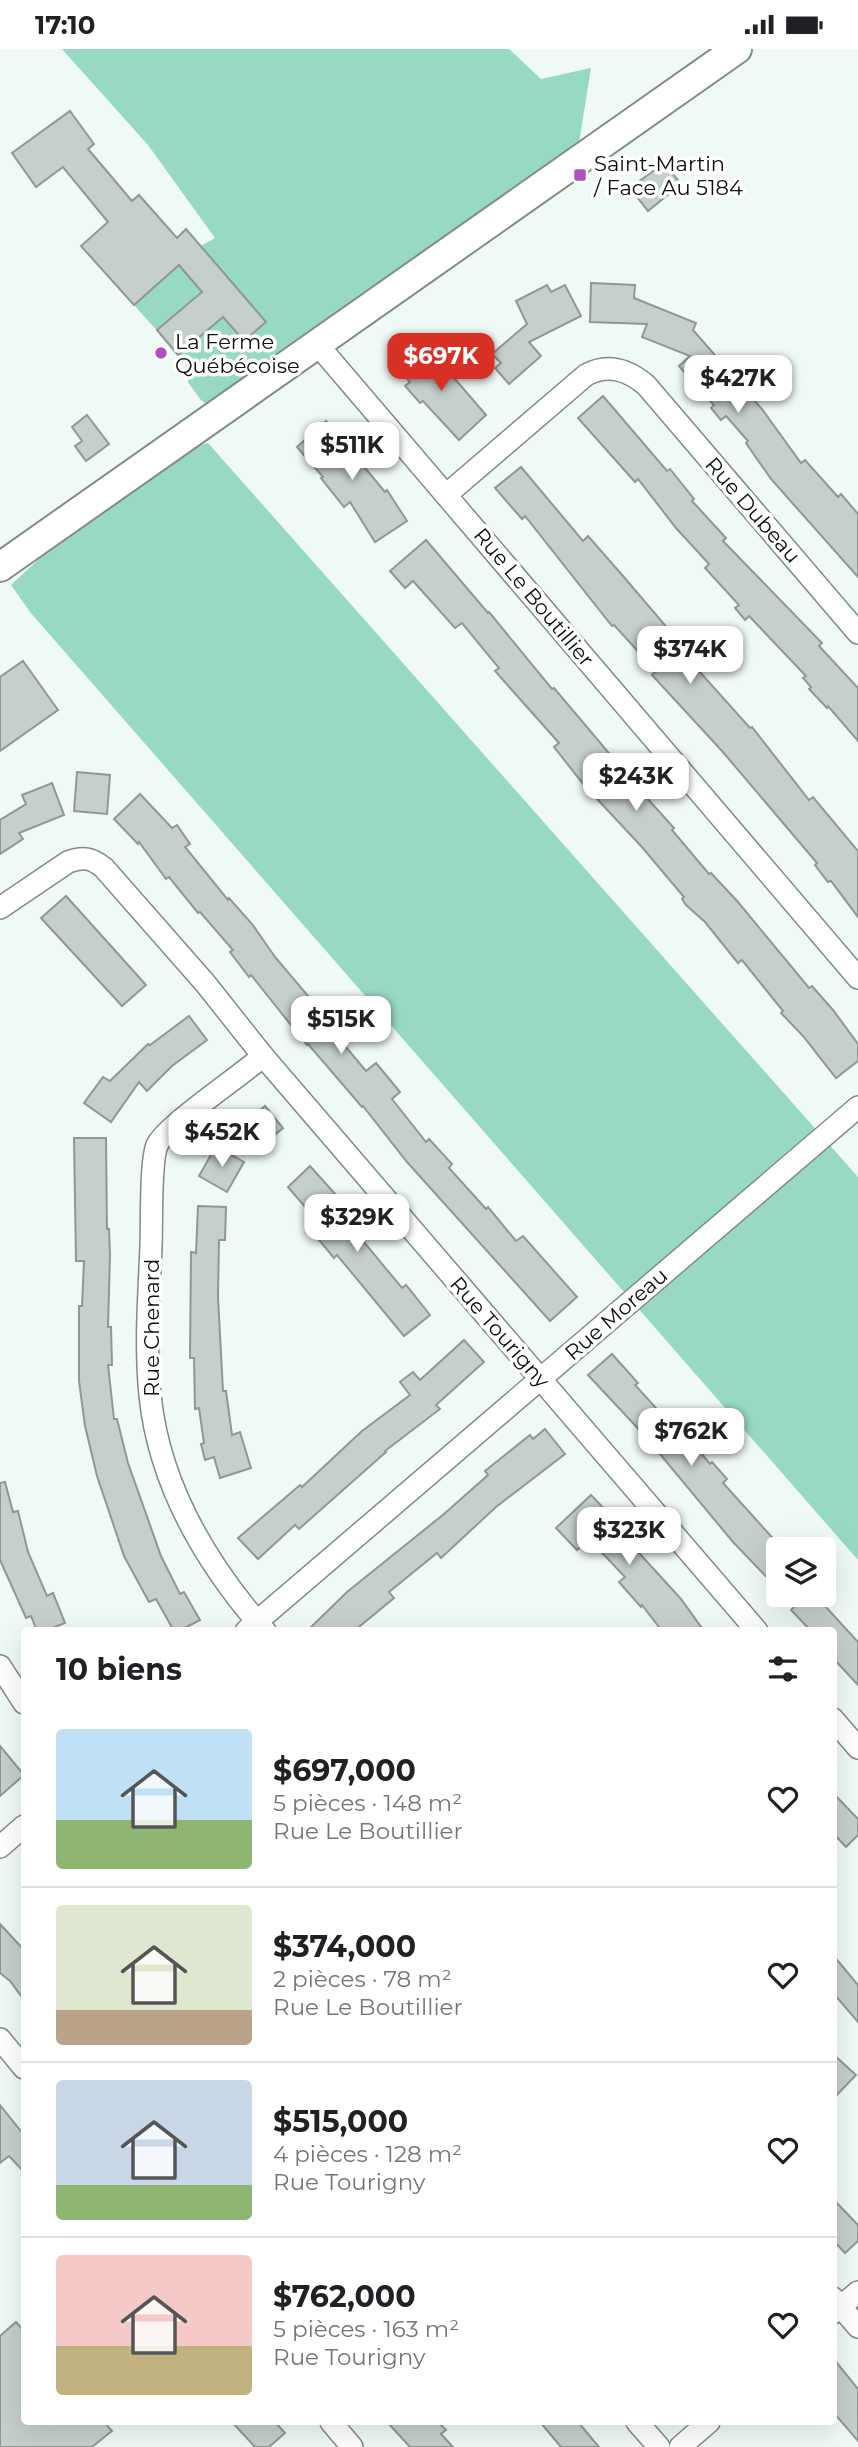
<!DOCTYPE html>
<html lang="fr">
<head>
<meta charset="utf-8">
<style>
  body { margin:0; font-family:Montserrat,sans-serif; background:#f6f6f6; color:#202124; height:100vh; display:flex; flex-direction:column; font-size:26px; white-space:nowrap }
  * { box-sizing:border-box; margin:0 }
  p { font-size:23px; color:#757577 }
  .icon { flex:none; width:38px; height:38px; fill:none; stroke:currentColor; stroke-width:2; stroke-linecap:round; stroke-linejoin:round }
  .map { position:relative; flex:1; overflow:hidden }
  .drawer { position:absolute; left:21px; top:1578px; width:816px; height:798px; display:flex; flex-direction:column; background:#fff; border-radius:7px; box-shadow:0 7px 28px #0002 }
  .drawer>* { flex:none }
  .tools { position:absolute; left:766px; top:1488px; display:grid; gap:14px }
  .tools a { display:grid; place-items:center; width:70px; height:70px; border-radius:7px; background:#fff; box-shadow:0 7px 28px #0002; font-size:35px }
  .price { position:absolute; translate:-50% -60px; padding:0 16px; border-radius:14px; background:#fff; color:#222; font-size:23px; line-height:46px; filter:drop-shadow(0 2px 4px #0008) }
  .price::after { content:''; position:absolute; left:50%; top:42px; width:21px; height:16px; margin-left:-10px; background:inherit; clip-path:polygon(0 0,100% 0,50% 100%) }
  .price.on { background:#d93025; color:#fff }
  ul { padding:0; list-style:none }
  li { display:flex; align-items:center; gap:21px; height:175px; padding:0 35px }
  li+li { border-top:2px solid #e0e0e0 }
  li span { display:grid; place-items:center; flex:none; width:196px; height:140px; border-radius:7px; color:#555 }
  li>.icon { margin-inline-start:auto }
  span .icon { width:84px; height:84px; fill:#fffc; stroke-width:1 }
  li b { font-size:30px }
  h2 { display:flex; justify-content:space-between; align-items:center; height:84px; padding:0 35px; font-size:30px }
  .status { display:flex; justify-content:space-between; align-items:center; height:49px; padding:0 35px; background:#fff; direction:ltr }
  .status svg { height:19px; fill:currentColor }
  .map>svg:first-child { display:block }
  .green { fill:#97d9c3 }
  .building { fill:#c5cfcc; stroke:#8f9895; stroke-width:2 }
  .lines { fill:none; stroke-linecap:round; stroke-linejoin:round }
  .minor-casing { stroke:#818b87; stroke-width:24 }
  .secondary-casing { stroke:#818b87; stroke-width:32 }
  .minor { stroke:#fff; stroke-width:21 }
  .secondary { stroke:#fff; stroke-width:28 }
  .poi-dot { fill:#ae52bd; stroke:#fff; stroke-width:2.5 }
  .labels { text-anchor:middle; dominant-baseline:central; stroke-width:7; stroke-linejoin:round; paint-order:stroke }
  .poi-label { font-size:21px; fill:#0c0f0e; stroke:#fff; text-anchor:start }
  .street-label { font-size:21px; fill:#0c0f0e; stroke:#fff }
</style>
</head>
<body>
<div class="status"><b>17:10</b><svg viewBox="0 0 49 12"><path d="M0 12V9h3v3zM5 12V6h3v6zM10 12V3h3v9zM15 12V0h3v12zM26 1h20v11H26zM47 4h2v5h-2z"/></svg></div>
<div class="map">
<svg width="858" height="2398" viewBox="0 0 858 2398">
  <rect width="100%" height="100%" fill="#eff9f6"/>
  <g class="green">
    <polygon points="62,0 509,0 541,30 591,19 579,94 292,295 208,357 200,350 188,333 186,316 179,306 134,256 201,197 215,189 148,96"/>
    <polygon points="208,394 858,1128 858,1511 30,563 11,536 41,508 197,397"/>
  </g>
  <g class="building">
    <polygon points="70,62 94,95 88,100 132,152 139,146 177,189 186,180 266,273 244,292 223,268 178,306 157,281 202,243 179,216 134,256 81,197 108,173 63,118 36,138 12,104"/>
    <polygon points="664,114 681,135 648,162 630,139"/>
    <polygon points="591,234 635,236 634,249 696,274 693,281 762,360 801,414 805,411 838,448 841,445 858,465 858,528 771,430 746,394 748,392 726,367 721,371 711,359 714,356 679,317 690,307 642,288 647,275 590,273"/>
    <polygon points="547,236 551,243 565,236 581,267 529,293 541,307 509,335 495,319 501,314 492,305 527,275 516,252"/>
    <polygon points="430,301 486,366 459,391 423,352 420,354 405,337 410,333 398,319 417,302 422,308"/>
    <polygon points="603,347 667,422 670,420 694,450 692,452 726,489 723,492 822,594 819,597 858,639 858,692 828,657 827,659 809,640 811,638 803,629 806,627 749,567 745,571 735,559 739,556 705,519 709,515 676,479 638,430 635,433 578,369"/>
    <polygon points="87,366 109,395 86,412 75,397 82,392 72,378"/>
    <polygon points="326,372 385,443 387,441 407,472 375,493 350,453 344,458 321,429 323,428 297,398"/>
    <polygon points="521,418 583,492 588,487 623,527 676,589 672,592 750,679 752,678 809,751 813,748 858,802 858,868 831,832 828,833 815,816 817,814 722,702 652,626 656,622 614,576 612,577 525,467 522,470 495,439"/>
    <polygon points="426,491 488,564 489,563 552,640 554,639 613,709 616,706 632,724 628,728 674,779 672,781 709,825 711,824 738,853 809,939 812,937 833,961 858,995 858,1012 836,1029 803,987 781,964 783,962 742,911 738,914 705,873 686,856 682,850 684,848 641,797 584,736 554,698 559,694 495,622 499,619 462,574 455,579 413,532 405,539 390,522"/>
    <polygon points="23,612 58,661 0,702 0,628"/>
    <polygon points="77,723 110,726 107,765 74,762"/>
    <polygon points="52,734 64,766 19,784 23,790 0,805 0,771 26,755 22,746"/>
    <polygon points="140,745 172,779 177,776 190,795 185,798 228,851 229,849 252,875 275,908 313,953 315,951 334,975 330,979 366,1022 376,1014 400,1043 392,1050 426,1093 429,1090 452,1115 449,1119 486,1160 488,1158 516,1192 523,1187 577,1248 550,1272 407,1113 363,1057 362,1058 308,995 307,996 251,926 249,928 230,903 233,901 200,863 198,864 169,828 166,830 139,793 138,795 114,770"/>
    <polygon points="66,847 146,936 122,957 41,869"/>
    <polygon points="189,967 207,991 172,1017 147,1042 139,1033 111,1073 84,1054 103,1028 110,1032 148,995 150,996"/>
    <polygon points="265,1057 283,1079 257,1100 239,1078"/>
    <polygon points="74,1089 106,1089 107,1180 109,1180 110,1206 108,1278 111,1278 112,1316 108,1316 114,1370 117,1370 128,1414 161,1507 180,1545 184,1543 200,1571 179,1582 174,1582 156,1550 149,1553 124,1507 97,1427 85,1377 79,1332 79,1257 82,1257 84,1212 76,1212"/>
    <polygon points="216,1097 244,1113 227,1143 199,1127"/>
    <polygon points="310,1117 336,1146 330,1152 402,1239 406,1236 430,1266 404,1287 337,1206 334,1209 310,1180 318,1173 288,1138"/>
    <polygon points="198,1157 226,1158 225,1191 219,1191 218,1248 223,1342 226,1342 232,1386 240,1383 251,1419 220,1429 214,1408 205,1411 201,1395 204,1394 199,1359 195,1360 194,1309 190,1309 191,1203 196,1204"/>
    <polygon points="464,1291 484,1313 436,1356 440,1360 385,1402 386,1403 299,1480 295,1476 258,1510 238,1489 300,1436 302,1438 362,1382 410,1346 400,1333 413,1323 420,1331"/>
    <polygon points="612,1305 638,1334 635,1336 675,1380 679,1377 710,1415 712,1413 727,1430 723,1434 779,1496 779,1541 733,1493 645,1387 588,1326"/>
    <polygon points="545,1380 565,1405 496,1458 441,1509 437,1504 389,1543 394,1549 354,1582 307,1582 347,1543 444,1465 488,1426 485,1422 530,1386 533,1390"/>
    <polygon points="5,1433 13,1463 18,1462 28,1503 47,1547 53,1544 65,1574 45,1582 37,1582 31,1567 26,1569 0,1511 0,1434"/>
    <polygon points="591,1446 612,1468 609,1471 681,1550 704,1582 662,1582 642,1556 641,1558 619,1533 625,1528 589,1490 577,1501 556,1479"/>
    <polygon points="783,1545 814,1545 858,1593 858,1636 833,1609 833,1582 811,1582 791,1561 794,1558"/>
    <polygon points="0,1697 24,1726 0,1747"/>
    <polygon points="833,1744 858,1770 858,1786 846,1798 833,1784"/>
    <polygon points="0,1875 24,1901 24,1951 10,1932 0,1924"/>
    <polygon points="833,1906 858,1936 858,1973 833,1944"/>
    <polygon points="833,2005 856,2026 833,2050"/>
    <polygon points="0,2056 24,2086 24,2123 9,2107 0,2114"/>
    <polygon points="833,2150 858,2176 858,2192 845,2204 833,2191"/>
    <polygon points="16,2273 24,2282 24,2373 104,2373 112,2382 92,2398 0,2398 0,2287"/>
    <polygon points="833,2309 858,2340 858,2392 833,2363"/>
    <polygon points="232,2373 275,2373 285,2384 269,2398 255,2398"/>
    <polygon points="387,2373 438,2373 446,2381 441,2385 453,2398 410,2398"/>
    <polygon points="540,2373 578,2373 599,2398 561,2398"/>
  </g>
  <g class="lines">
    <g class="minor-casing">
      <g id="minor">
        <polyline points="317,295 858,929"/>
        <path d="M446,446L586,326C608,314 628,321 646,336L858,584"/>
        <path d="M0,859L68,813C83,807 92,809 104,819L205,934L263,1007L757,1582"/>
        <path d="M263,1007C242,1026 167,1076 157,1096C150,1114 152,1175 151,1197C149,1247 145,1296 150,1346C159,1436 207,1516 265,1582"/>
        <polyline points="246,1582 858,1058"/>
        <polyline points="0,1617 24,1654"/>
        <polyline points="833,1670 858,1699"/>
        <polyline points="0,1798 24,1777"/>
        <polyline points="0,1990 24,2019"/>
        <polyline points="833,2249 858,2278"/>
        <polyline points="833,2264 858,2243"/>
        <polyline points="331,2373 352,2398"/>
        <polyline points="637,2373 659,2398"/>
        <polyline points="680,2398 709,2373"/>
      </g>
    </g>
    <g class="secondary-casing">
      <polyline id="secondary" points="0,518 737,0"/>
    </g>
    <use href="#minor" class="minor"/>
    <use href="#secondary" class="secondary"/>
  </g>
  <g class="poi-dot">
    <rect x="573" y="119" width="14" height="14" rx="3.5"/>
    <circle cx="161" cy="304" r="7"/>
  </g>
  <g class="labels">
    <g class="poi-label">
      <text x="594" y="114">Saint-Martin<tspan x="594" dy="24">/ Face Au 5184</tspan></text>
      <text x="175" y="292">La Ferme<tspan x="175" dy="24">Québécoise</tspan></text>
    </g>
    <g class="street-label">
      <text transform="translate(753 461) rotate(49)">Rue Dubeau</text>
      <text transform="translate(534 548) rotate(50)">Rue Le Boutillier</text>
      <text transform="translate(616 1265) rotate(-41)">Rue Moreau</text>
      <text transform="translate(151 1279) rotate(-90)">Rue Chenard</text>
      <text transform="translate(500 1283) rotate(49)">Rue Tourigny</text>
    </g>
  </g>
</svg>
<div class="tools">
<a><svg class="icon" aria-label="layers" viewBox="0 0 24 24"><path d="M12 4l9 5-9 5-9-5zM3 14l9 5 9-5"/></svg></a>
</div>
<b class="price on" style="left:441px;top:344px">$697K</b>
<b class="price" style="left:738px;top:366px">$427K</b>
<b class="price" style="left:352px;top:433px">$511K</b>
<b class="price" style="left:690px;top:637px">$374K</b>
<b class="price" style="left:636px;top:764px">$243K</b>
<b class="price" style="left:341px;top:1007px">$515K</b>
<b class="price" style="left:222px;top:1120px">$452K</b>
<b class="price" style="left:357px;top:1205px">$329K</b>
<b class="price" style="left:691px;top:1419px">$762K</b>
<b class="price" style="left:629px;top:1518px">$323K</b>
<section class="drawer">
<h2>10 biens<svg class="icon" aria-label="filters" viewBox="0 0 24 24"><path d="M4 7h16M4 17h16"/><circle cx="9" cy="7" r="2"/><circle cx="15" cy="17" r="2"/></svg></h2>
<ul>
<li><span style="background:linear-gradient(#bfe0f5 65%,#8fb573 0)"><svg class="icon" aria-label="home" viewBox="0 0 24 24"><path d="M3 11l9-7 9 7M6 9v11h12V9"/></svg></span><div><b>$697,000</b><p>5 pièces · 148 m²</p><p>Rue Le Boutillier</p></div><svg class="icon" aria-label="heart" viewBox="0 0 24 24"><path d="M12 20l-8-8c-3-5 5-10 8-4 3-6 11-1 8 4z"/></svg></li>
<li><span style="background:linear-gradient(#dfe7d0 75%,#b9a48a 0)"><svg class="icon" aria-label="home" viewBox="0 0 24 24"><path d="M3 11l9-7 9 7M6 9v11h12V9"/></svg></span><div><b>$374,000</b><p>2 pièces · 78 m²</p><p>Rue Le Boutillier</p></div><svg class="icon" aria-label="heart" viewBox="0 0 24 24"><path d="M12 20l-8-8c-3-5 5-10 8-4 3-6 11-1 8 4z"/></svg></li>
<li><span style="background:linear-gradient(#c9d6e8 75%,#8fb573 0)"><svg class="icon" aria-label="home" viewBox="0 0 24 24"><path d="M3 11l9-7 9 7M6 9v11h12V9"/></svg></span><div><b>$515,000</b><p>4 pièces · 128 m²</p><p>Rue Tourigny</p></div><svg class="icon" aria-label="heart" viewBox="0 0 24 24"><path d="M12 20l-8-8c-3-5 5-10 8-4 3-6 11-1 8 4z"/></svg></li>
<li><span style="background:linear-gradient(#f6c9c9 65%,#c2b280 0)"><svg class="icon" aria-label="home" viewBox="0 0 24 24"><path d="M3 11l9-7 9 7M6 9v11h12V9"/></svg></span><div><b>$762,000</b><p>5 pièces · 163 m²</p><p>Rue Tourigny</p></div><svg class="icon" aria-label="heart" viewBox="0 0 24 24"><path d="M12 20l-8-8c-3-5 5-10 8-4 3-6 11-1 8 4z"/></svg></li>
</ul>
</section>
</div>
</body>
</html>
